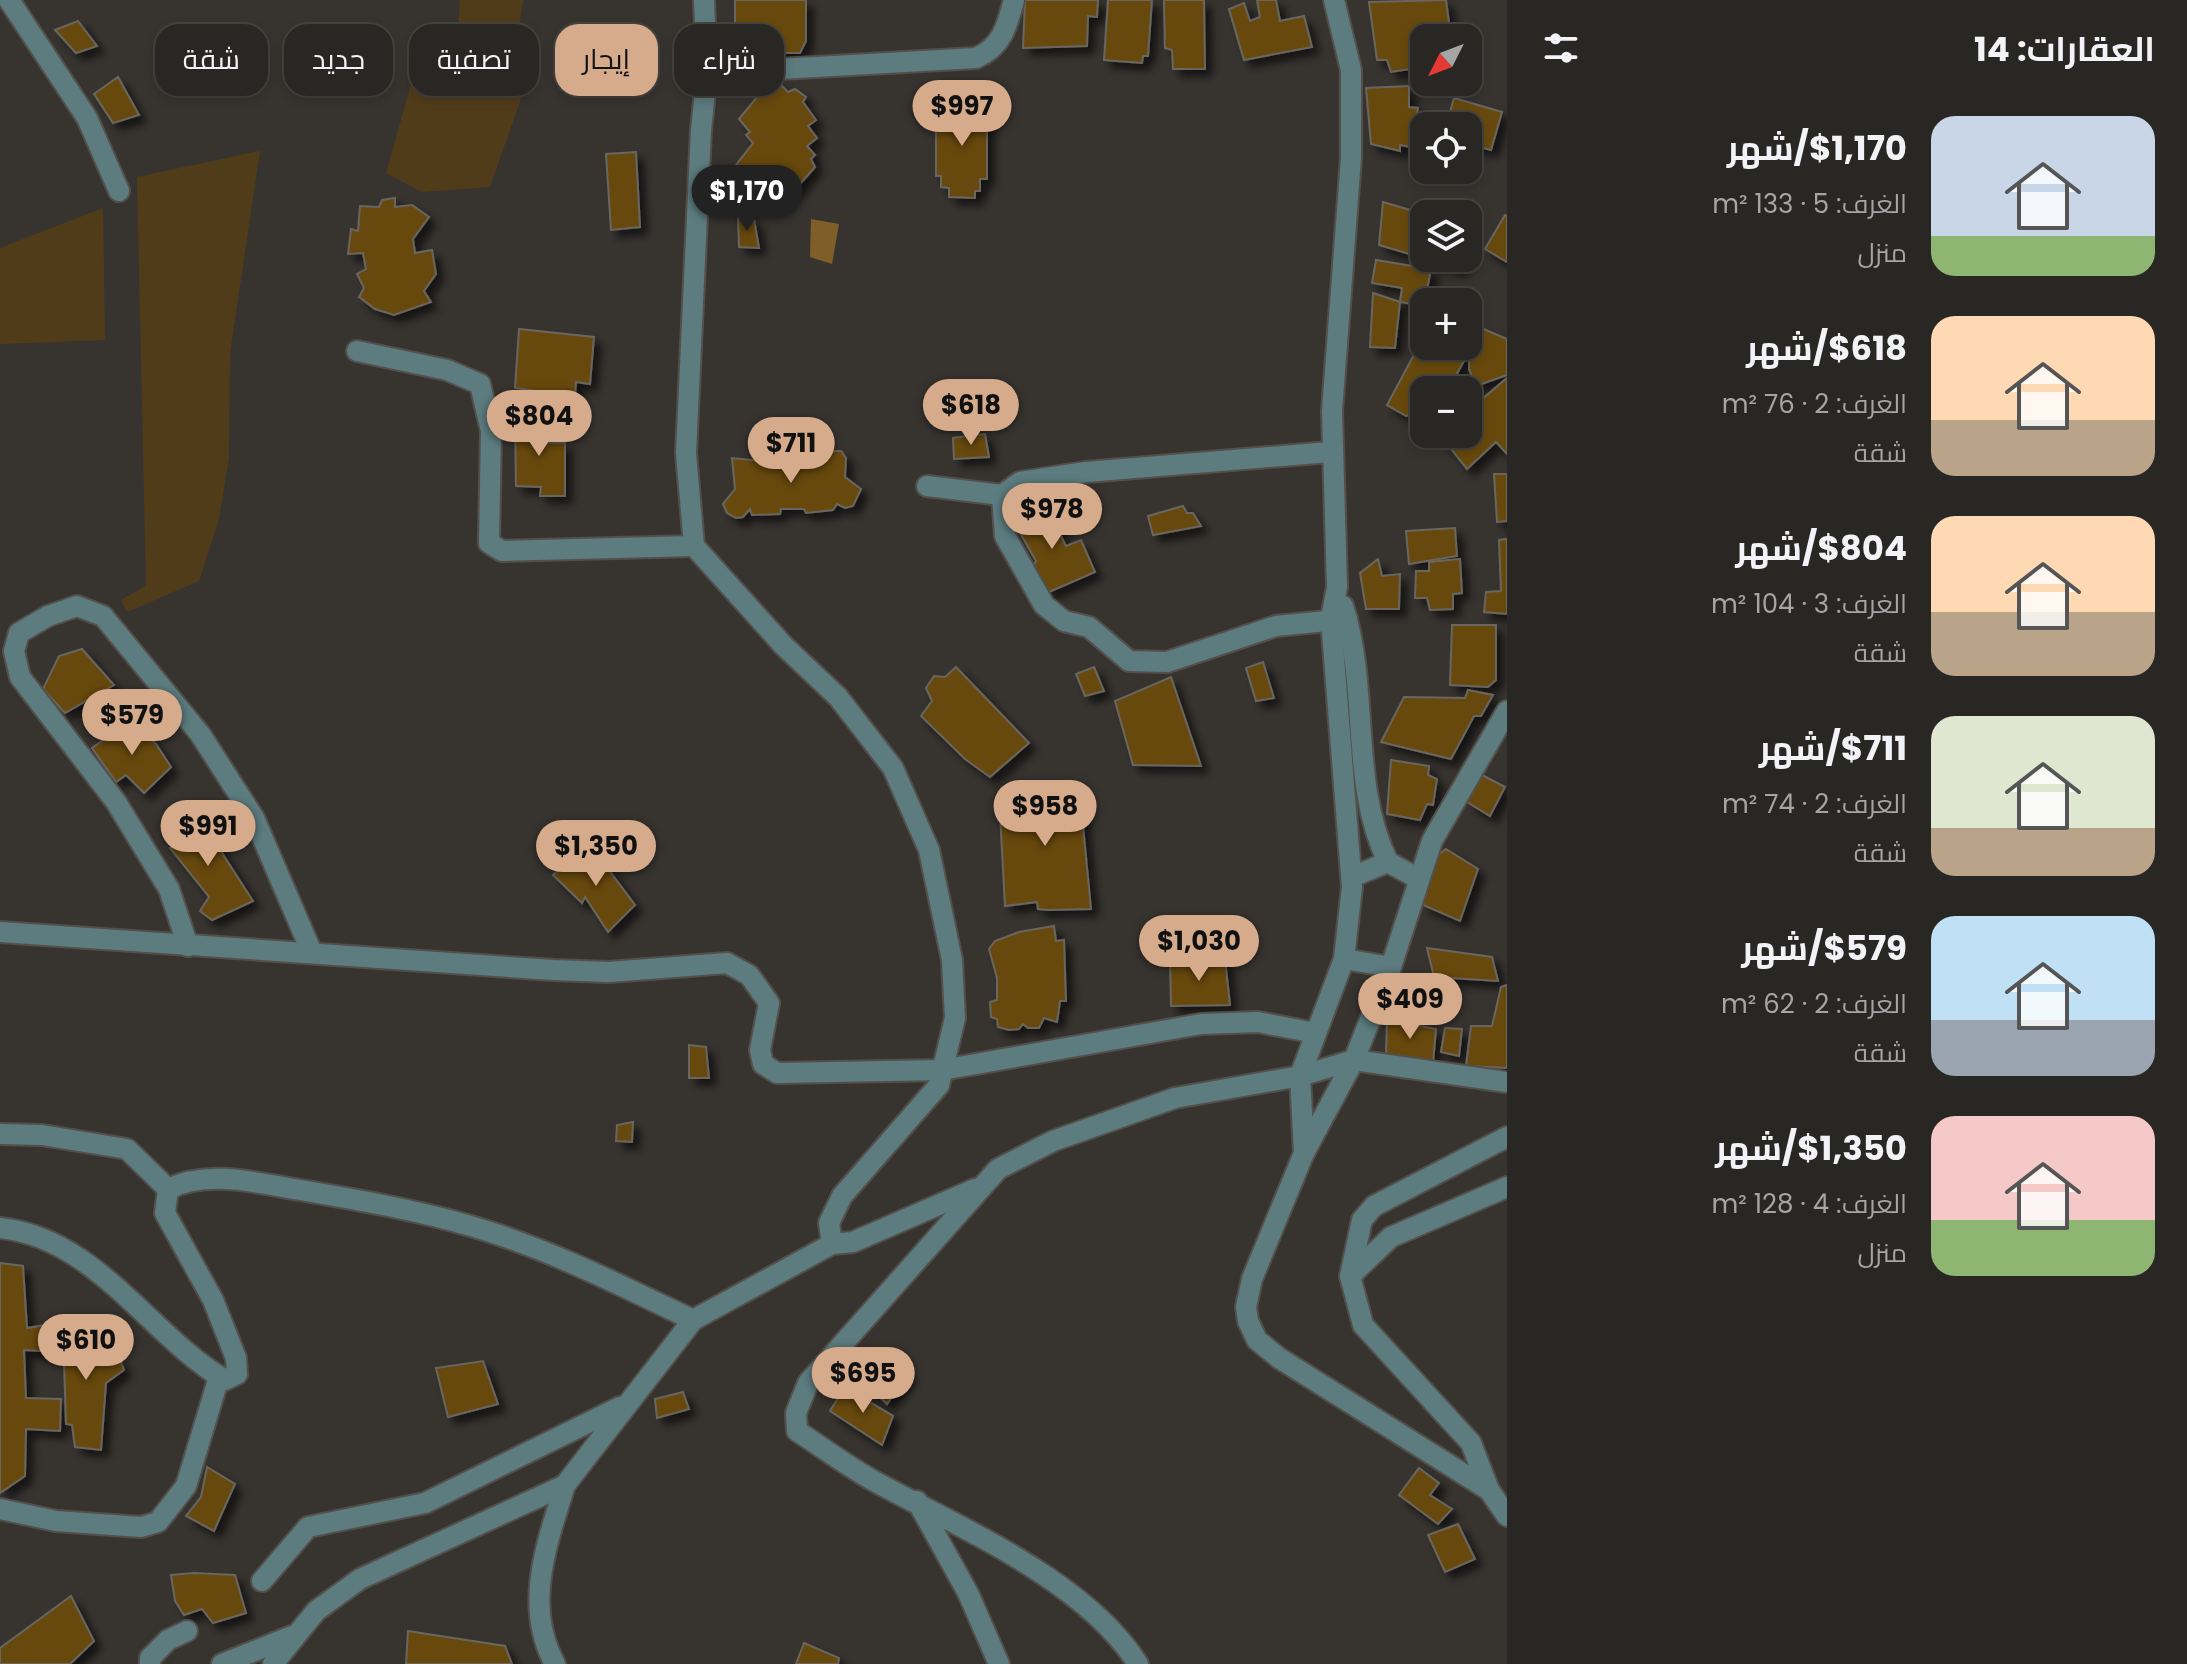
<!DOCTYPE html>
<html lang="ar">
<head>
<meta charset="utf-8">
<style>
  body { margin:0; font-family:Poppins,Cairo,sans-serif; background:#312f2c; color:#f1f3f6; direction:rtl; height:100vh; display:flex; flex-direction:column; font-size:30px; white-space:nowrap }
  * { box-sizing:border-box; margin:0 }
  p { font-size:26px; color:#a5a5a6 }
  .icon { flex:none; width:44px; height:44px; fill:none; stroke:currentColor; stroke-width:2; stroke-linecap:round; stroke-linejoin:round }
  .map { position:relative; flex:1; overflow:hidden; direction:ltr }
  .details { display:flex; flex-direction:column; background:#292724; width:680px }
  .details>* { flex:none }
  .banner { position:absolute; left:24px; top:24px; width:760px; height:72px; direction:rtl; display:flex; gap:16px }
  .needle { width:52px; rotate:228deg }
  .controls { position:absolute; left:1410px; top:24px; display:grid; gap:16px }
  .controls a { display:grid; place-items:center; width:72px; height:72px; border-radius:16px; background:#292724; box-shadow:0 4px 12px #0003,0 0 0 2px #454441; font-size:40px }
  .price { position:absolute; translate:-50% -68px; padding:0 18px; border-radius:28px; background:#d6ab8b; color:#111; font-size:26px; line-height:52px; filter:drop-shadow(0 2px 4px #0008) }
  .price::after { content:''; position:absolute; left:50%; top:48px; width:24px; height:18px; margin-left:-12px; background:inherit; clip-path:polygon(0 0,100% 0,50% 100%) }
  .price.on { background:#222; color:#fff }
  ul { padding:0; list-style:none }
  li { display:flex; align-items:center; gap:24px; height:200px; padding:0 32px }
  li span { display:grid; place-items:center; flex:none; width:224px; height:160px; border-radius:24px; color:#555 }
  li>.icon { margin-inline-start:auto }
  span .icon { width:96px; height:96px; fill:#fffc; stroke-width:1 }
  li b { font-size:34px }
  h2 { display:flex; justify-content:space-between; align-items:center; height:96px; padding:0 32px; font-size:34px }
  .tag { padding:0 28px; border-radius:24px; background:#292724; box-shadow:0 4px 12px #0003,0 0 0 2px #454441; font-size:28px; line-height:72px }
  .tag.on { background:#d6ab8b; color:#111 }
  main { display:flex; flex:1; min-height:0 }
  .map>svg:first-child { display:block }
  .grass { fill:#513c1a }
  .water { fill:#7f5e28 }
  .building { fill:#67480d; stroke:#696661; stroke-width:2; filter:url(#shadow) }
  .lines { fill:none; stroke-linecap:round; stroke-linejoin:round }
  .minor-casing { stroke:#53504c; stroke-width:24 }
  .minor { stroke:#5c7c7f; stroke-width:20 }
</style>
</head>
<body>
<main>
<section class="details">
<h2>العقارات: 14<svg class="icon" aria-label="filters" viewBox="0 0 24 24"><path d="M4 7h16M4 17h16"/><circle cx="9" cy="7" r="2"/><circle cx="15" cy="17" r="2"/></svg></h2>
<ul>
<li><span style="background:linear-gradient(#c9d6e8 75%,#8fb573 0)"><svg class="icon" aria-label="home" viewBox="0 0 24 24"><path d="M3 11l9-7 9 7M6 9v11h12V9"/></svg></span><div><b>$1,170/شهر</b><p>الغرف: 5 · 133 m²</p><p>منزل</p></div></li>
<li><span style="background:linear-gradient(#ffd9b3 65%,#b9a48a 0)"><svg class="icon" aria-label="home" viewBox="0 0 24 24"><path d="M3 11l9-7 9 7M6 9v11h12V9"/></svg></span><div><b>$618/شهر</b><p>الغرف: 2 · 76 m²</p><p>شقة</p></div></li>
<li><span style="background:linear-gradient(#ffd9b3 60%,#b9a48a 0)"><svg class="icon" aria-label="home" viewBox="0 0 24 24"><path d="M3 11l9-7 9 7M6 9v11h12V9"/></svg></span><div><b>$804/شهر</b><p>الغرف: 3 · 104 m²</p><p>شقة</p></div></li>
<li><span style="background:linear-gradient(#dfe7d0 70%,#b9a48a 0)"><svg class="icon" aria-label="home" viewBox="0 0 24 24"><path d="M3 11l9-7 9 7M6 9v11h12V9"/></svg></span><div><b>$711/شهر</b><p>الغرف: 2 · 74 m²</p><p>شقة</p></div></li>
<li><span style="background:linear-gradient(#bfe0f5 65%,#9aa5b1 0)"><svg class="icon" aria-label="home" viewBox="0 0 24 24"><path d="M3 11l9-7 9 7M6 9v11h12V9"/></svg></span><div><b>$579/شهر</b><p>الغرف: 2 · 62 m²</p><p>شقة</p></div></li>
<li><span style="background:linear-gradient(#f6c9c9 65%,#8fb573 0)"><svg class="icon" aria-label="home" viewBox="0 0 24 24"><path d="M3 11l9-7 9 7M6 9v11h12V9"/></svg></span><div><b>$1,350/شهر</b><p>الغرف: 4 · 128 m²</p><p>منزل</p></div></li>
</ul>
</section>
<div class="map">
<svg width="1507" height="1664" viewBox="0 0 1507 1664">
  <defs>
    <filter id="shadow"><feDropShadow dx="7" dy="7" stdDeviation="4" flood-color="#0009"/></filter>
  </defs>
  <rect width="100%" height="100%" fill="#373430"/>
  <g class="grass">
    <polygon points="460,0 523,0 513,71 523,93 490,187 422,192 386,173 419,56 440,27 458,33"/>
    <polygon points="260,151 230,353 229,458 219,519 199,581 127,612 121,600 146,586 137,177"/>
    <polygon points="103,208 105,340 0,344 0,248"/>
  </g>
  <polygon class="water" points="811,219 839,224 832,264 810,257"/>
  <g class="building">
    <polygon points="735,0 806,0 806,41 800,53 783,53 783,61 761,61 759,55 739,51 735,34"/>
    <polygon points="1025,0 1098,0 1097,17 1088,16 1087,46 1023,48"/>
    <polygon points="1108,0 1152,0 1148,56 1143,56 1142,63 1104,60"/>
    <polygon points="1164,0 1204,0 1205,69 1173,69 1172,50 1165,48"/>
    <polygon points="1257,0 1276,0 1280,21 1304,16 1312,47 1244,60 1229,9 1244,3 1250,21 1260,17"/>
    <polygon points="1446,0 1451,38 1424,38 1424,67 1391,72 1387,60 1377,60 1369,2"/>
    <polygon points="78,21 97,46 76,53 55,30"/>
    <polygon points="118,77 139,115 113,123 94,94"/>
    <polygon points="782,86 788,92 795,89 806,97 803,102 816,120 808,126 817,138 807,146 815,155 811,159 815,167 794,191 788,183 780,190 766,173 760,177 754,170 746,177 736,165 753,143 746,135 750,132 739,119 762,91 767,93"/>
    <polygon points="1409,86 1409,107 1418,108 1411,147 1400,145 1400,151 1371,144 1366,88"/>
    <polygon points="1454,98 1502,112 1491,150 1468,144 1468,126 1446,126"/>
    <polygon points="946,102 979,102 979,112 987,112 987,179 980,179 980,191 975,191 975,198 949,197 949,188 941,187 941,176 936,176 936,110 946,110"/>
    <polygon points="636,152 640,227 611,230 606,154"/>
    <polygon points="395,198 395,207 412,205 429,217 413,239 415,253 432,250 436,274 424,291 431,302 394,315 375,309 359,297 364,288 357,274 366,269 363,253 348,254 351,229 358,231 360,206 379,207 382,200"/>
    <polygon points="1383,202 1424,214 1424,258 1463,258 1460,269 1379,245"/>
    <polygon points="1505,215 1507,216 1507,262 1485,249"/>
    <polygon points="738,217 754,219 759,248 739,247"/>
    <polygon points="1376,260 1431,269 1424,306 1400,302 1402,288 1372,283"/>
    <polygon points="1373,293 1400,302 1395,348 1370,347"/>
    <polygon points="1481,328 1507,339 1507,375 1476,386 1469,369 1470,336"/>
    <polygon points="519,329 594,337 590,384 576,382 575,396 515,388"/>
    <polygon points="1424,336 1424,346 1458,346 1469,352 1448,390 1424,390 1424,412 1406,416 1387,405"/>
    <polygon points="1507,378 1507,454 1496,442 1467,469 1440,435 1468,434 1468,411"/>
    <polygon points="515,417 545,418 547,443 565,443 565,496 540,496 541,487 516,486"/>
    <polygon points="985,434 989,457 954,459 953,438"/>
    <polygon points="800,451 841,451 846,458 845,477 861,489 853,506 845,508 837,504 833,510 806,513 804,509 781,509 780,514 752,515 750,509 743,517 736,518 727,513 723,504 735,489 732,458 783,463 801,460"/>
    <polygon points="1494,474 1507,474 1507,521 1497,522"/>
    <polygon points="1183,506 1187,513 1193,513 1201,526 1153,535 1148,516"/>
    <polygon points="1047,508 1066,546 1081,540 1095,572 1049,592 1031,571 1036,561 1011,517"/>
    <polygon points="1455,528 1457,556 1409,564 1406,531"/>
    <polygon points="1507,539 1507,614 1484,612 1486,592 1501,591 1499,540"/>
    <polygon points="1378,559 1382,576 1400,574 1399,609 1366,609 1360,573"/>
    <polygon points="1460,559 1462,593 1453,594 1453,609 1430,610 1427,598 1415,598 1416,571 1429,571 1429,562"/>
    <polygon points="1452,625 1496,625 1496,680 1488,687 1450,685"/>
    <polygon points="82,649 114,685 65,713 43,689 59,656"/>
    <polygon points="1263,662 1274,698 1256,701 1246,668"/>
    <polygon points="956,667 1029,743 990,777 965,759 921,716 932,701 926,688 934,676 945,677"/>
    <polygon points="1094,667 1104,691 1085,696 1076,674"/>
    <polygon points="1171,677 1201,766 1133,765 1115,701"/>
    <polygon points="1468,690 1493,695 1481,716 1474,716 1451,759 1381,742 1404,697 1465,698"/>
    <polygon points="130,721 156,744 171,767 144,793 126,775 116,782 92,748"/>
    <polygon points="1391,760 1429,766 1428,775 1437,779 1433,805 1427,804 1420,820 1387,814"/>
    <polygon points="1482,775 1505,787 1490,816 1467,802"/>
    <polygon points="1043,781 1063,785 1079,784 1091,909 1048,910 1038,909 1037,902 1005,906 999,795 1034,790"/>
    <polygon points="195,811 253,901 212,920 200,911 209,897 170,848 181,839 164,835"/>
    <polygon points="1446,849 1478,869 1460,921 1423,905 1434,858"/>
    <polygon points="579,850 605,865 635,905 608,932 585,897 582,903 553,875"/>
    <polygon points="1054,926 1056,941 1064,940 1066,1001 1060,1001 1057,1022 1044,1018 1039,1028 1028,1028 1023,1024 1019,1029 1009,1030 998,1027 997,1019 991,1017 990,1002 997,1000 997,978 989,949 995,941 1019,932"/>
    <polygon points="1427,948 1492,957 1498,981 1434,977"/>
    <polygon points="1225,959 1230,1005 1171,1006 1170,961"/>
    <polygon points="1507,985 1507,1068 1466,1066 1471,1026 1492,1026 1501,987"/>
    <polygon points="1387,1019 1436,1029 1433,1063 1386,1055"/>
    <polygon points="1445,1028 1462,1029 1459,1056 1441,1052"/>
    <polygon points="689,1045 706,1047 709,1078 689,1078"/>
    <polygon points="633,1122 632,1142 616,1141 617,1125"/>
    <polygon points="0,1263 23,1266 27,1328 58,1323 57,1352 24,1350 26,1398 61,1399 60,1431 26,1429 25,1476 0,1493"/>
    <polygon points="71,1322 103,1322 101,1361 112,1358 121,1362 124,1370 106,1383 101,1450 75,1447 72,1425 66,1424 63,1331"/>
    <polygon points="875,1348 908,1374 887,1404 853,1373"/>
    <polygon points="483,1361 498,1404 448,1417 436,1368"/>
    <polygon points="845,1387 893,1416 882,1445 830,1411"/>
    <polygon points="683,1392 689,1409 657,1418 655,1399"/>
    <polygon points="207,1467 235,1484 214,1531 186,1516 201,1497"/>
    <polygon points="1419,1468 1439,1483 1430,1495 1452,1509 1438,1524 1399,1495"/>
    <polygon points="1458,1524 1475,1559 1445,1572 1428,1535"/>
    <polygon points="194,1573 235,1575 246,1613 213,1623 202,1609 184,1615 175,1601 171,1575"/>
    <polygon points="71,1596 94,1641 70,1664 0,1664 0,1648"/>
    <polygon points="408,1631 505,1646 512,1664 406,1664"/>
    <polygon points="804,1643 839,1658 838,1664 796,1664"/>
  </g>
  <g class="lines">
    <g class="minor-casing">
      <g id="minor">
        <polyline points="9,0 87,118 119,191"/>
        <polyline points="704,0 707,73 701,130 686,453 694,546 783,645 838,697 893,768 929,850 952,960 955,1018 939,1085 842,1196 829,1223 832,1244"/>
        <path d="M707,73L976,58C1002,47 1007,26 1014,0"/>
        <polyline points="357,351 447,370 480,384 491,431 489,543 502,551 694,546"/>
        <polyline points="1330,452 1086,472 1020,482 1002,495 1005,536 1044,605 1064,621 1089,627 1129,661 1167,662 1276,626 1347,619"/>
        <polyline points="927,486 1002,495"/>
        <path d="M1343,606C1370,689 1349,782 1388,862"/>
        <polyline points="1352,877 1388,862 1417,878"/>
        <polyline points="0,932 553,970 609,972 727,963 749,975 769,1003 760,1050 763,1064 777,1073 942,1070 1201,1024 1258,1022 1315,1033"/>
        <polyline points="188,946 169,889 116,802 20,677 14,651 19,633 48,616 77,606 103,616 200,734 254,818 312,953"/>
        <polyline points="1344,959 1391,967"/>
        <polyline points="0,1134 42,1135 127,1149 168,1189"/>
        <polyline points="1507,1137 1374,1206 1362,1220 1350,1276 1363,1325 1471,1443 1489,1490 1507,1516"/>
        <polyline points="1304,1153 1300,1076 1344,959 1352,887 1331,619 1337,587 1332,411 1351,158 1351,70 1334,0"/>
        <path d="M0,1228C96,1238 148,1334 225,1380L237,1374L236,1358L213,1300L165,1213L168,1189C209,1169 257,1183 300,1190C358,1200 417,1210 474,1227C549,1249 622,1286 693,1320"/>
        <polyline points="1350,1276 1391,1237 1507,1187"/>
        <polyline points="1489,1490 1279,1358 1257,1340 1248,1321 1246,1307 1252,1279 1304,1153 1354,1060 1391,967 1432,841 1507,711"/>
        <polyline points="917,1501 968,1593 999,1664"/>
        <polyline points="0,1509 56,1521 141,1527 158,1522 186,1486 219,1377"/>
        <polyline points="262,1581 308,1527 425,1503 620,1407"/>
        <polyline points="150,1664 150,1658 168,1640 187,1631"/>
        <polyline points="222,1664 292,1636"/>
        <polyline points="273,1664 316,1611 360,1579 565,1485 693,1320 832,1244 853,1242 975,1189"/>
        <path d="M555,1664C523,1606 547,1543 565,1485"/>
        <path d="M1138,1664C1085,1580 958,1527 874,1481C847,1466 822,1447 797,1431L796,1413L808,1383L998,1169L1053,1141L1175,1098L1300,1076L1354,1060L1507,1082"/>
      </g>
    </g>
    <use href="#minor" class="minor"/>
  </g>
</svg>
<div class="controls">
<a><svg class="needle" viewBox="-14 -14 28 28"><path d="M0-13l5 13h-10z" fill="#e53935"/><path d="M0 13l5-13h-10z" fill="#a5a5a6"/></svg></a>
<a><svg class="icon" aria-label="locate" viewBox="0 0 24 24"><circle cx="12" cy="12" r="6"/><path d="M12 2v4M12 18v4M2 12h4M18 12h4"/></svg></a>
<a><svg class="icon" aria-label="layers" viewBox="0 0 24 24"><path d="M12 4l9 5-9 5-9-5zM3 14l9 5 9-5"/></svg></a>
<a>+</a>
<a>−</a>
</div>
<b class="price" style="left:962px;top:148px">$997</b>
<b class="price on" style="left:747px;top:233px">$1,170</b>
<b class="price" style="left:971px;top:447px">$618</b>
<b class="price" style="left:539px;top:458px">$804</b>
<b class="price" style="left:791px;top:485px">$711</b>
<b class="price" style="left:1052px;top:551px">$978</b>
<b class="price" style="left:132px;top:757px">$579</b>
<b class="price" style="left:1045px;top:848px">$958</b>
<b class="price" style="left:208px;top:868px">$991</b>
<b class="price" style="left:596px;top:888px">$1,350</b>
<b class="price" style="left:1199px;top:983px">$1,030</b>
<b class="price" style="left:1410px;top:1041px">$409</b>
<b class="price" style="left:86px;top:1382px">$610</b>
<b class="price" style="left:863px;top:1415px">$695</b>
<div class="banner">
<a class="tag">شراء</a>
<a class="tag on">إيجار</a>
<a class="tag">تصفية</a>
<a class="tag">جديد</a>
<a class="tag">شقة</a>
</div>
</div>
</main>
</body>
</html>
